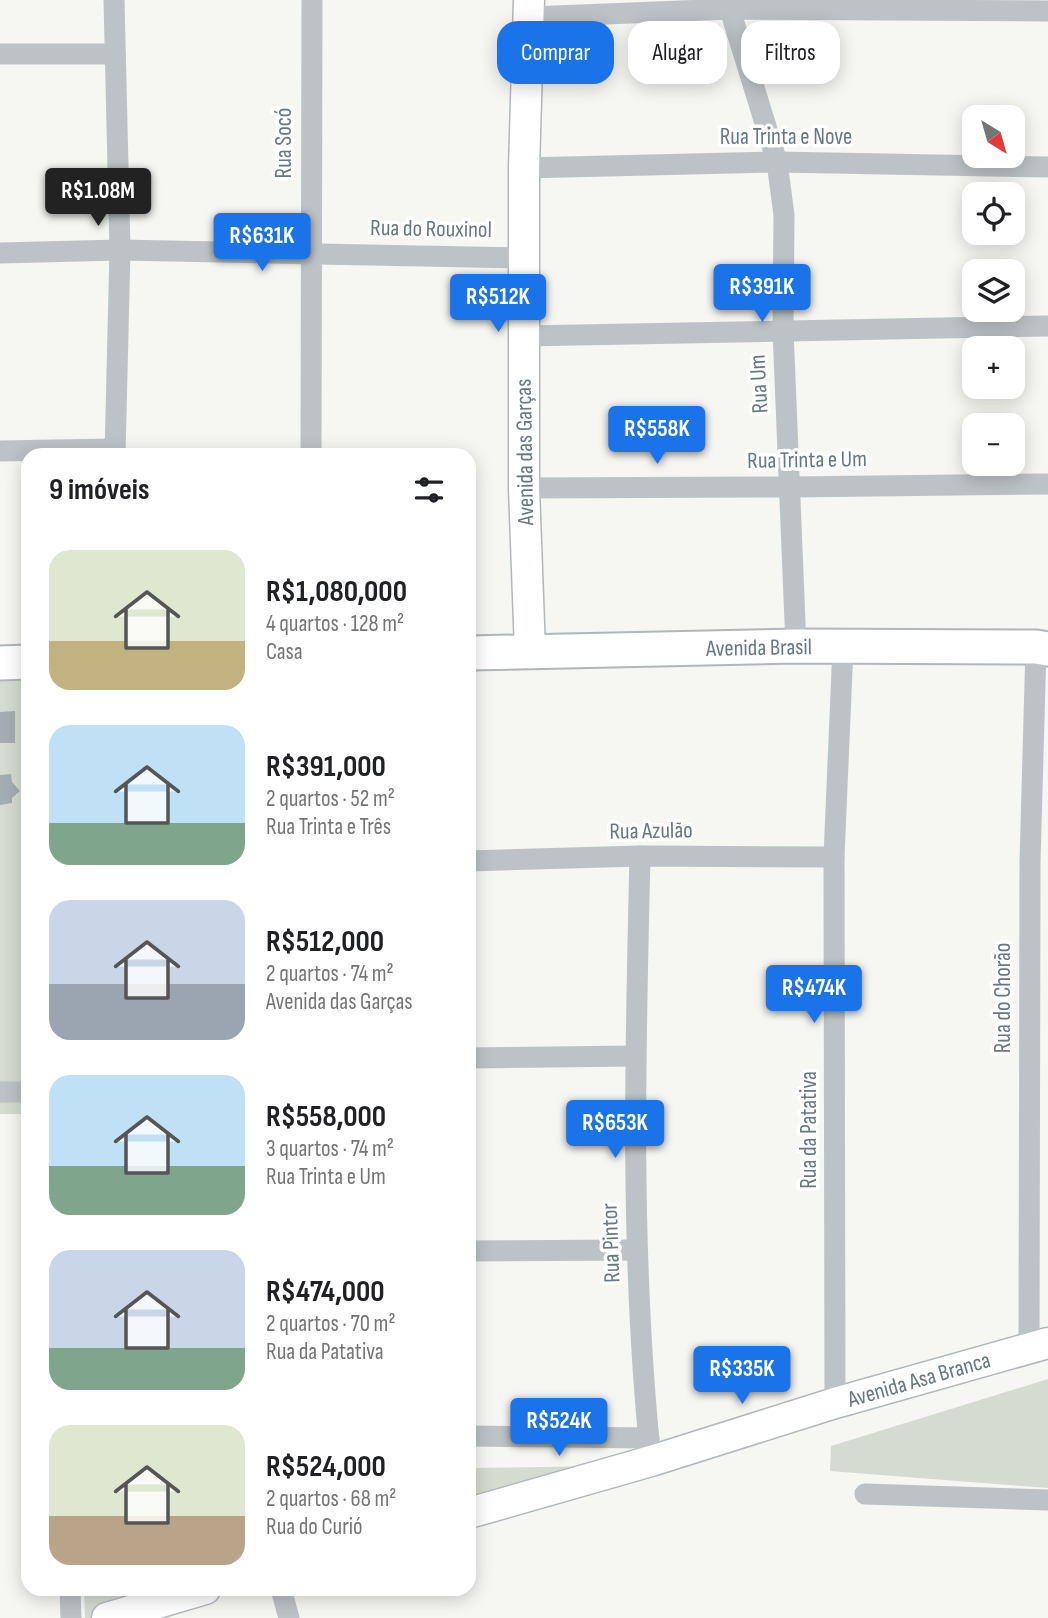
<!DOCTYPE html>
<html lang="pt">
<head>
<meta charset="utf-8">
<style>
  body { margin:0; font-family:"Sofia Sans Condensed",sans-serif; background:#f6f6f6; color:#202124; height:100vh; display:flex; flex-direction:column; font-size:26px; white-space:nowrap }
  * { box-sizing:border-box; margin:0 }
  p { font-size:23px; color:#757577 }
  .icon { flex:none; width:38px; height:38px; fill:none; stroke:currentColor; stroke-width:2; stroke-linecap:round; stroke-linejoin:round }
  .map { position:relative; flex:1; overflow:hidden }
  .side { position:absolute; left:21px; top:448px; width:455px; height:1148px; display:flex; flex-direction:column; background:#fff; border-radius:21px; box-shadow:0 4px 18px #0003 }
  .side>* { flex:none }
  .guide { position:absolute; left:497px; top:21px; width:444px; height:63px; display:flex; gap:14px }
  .needle { width:46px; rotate:143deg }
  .buttons { position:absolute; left:962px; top:105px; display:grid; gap:14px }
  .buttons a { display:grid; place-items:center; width:63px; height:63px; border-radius:14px; background:#fff; box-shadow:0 4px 18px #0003; font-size:35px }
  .price { position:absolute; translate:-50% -60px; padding:0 16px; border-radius:7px; background:#1a73e8; color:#fff; font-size:23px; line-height:46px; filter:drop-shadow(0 2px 4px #0008) }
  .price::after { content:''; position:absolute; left:50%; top:42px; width:21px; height:16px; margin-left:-10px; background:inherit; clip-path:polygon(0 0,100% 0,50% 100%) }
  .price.active { background:#222; color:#fff }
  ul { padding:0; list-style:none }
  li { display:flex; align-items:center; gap:21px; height:175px; padding:0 28px }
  li span { display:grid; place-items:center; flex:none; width:196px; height:140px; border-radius:21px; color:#555 }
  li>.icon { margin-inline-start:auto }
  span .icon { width:84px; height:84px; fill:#fffc; stroke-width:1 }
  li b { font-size:30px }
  h2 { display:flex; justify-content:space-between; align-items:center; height:84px; padding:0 28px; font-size:30px }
  .chip { padding:0 24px; border-radius:21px; background:#fff; box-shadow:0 4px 18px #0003; font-size:24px; line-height:63px }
  .chip.active { background:#1a73e8; color:#fff }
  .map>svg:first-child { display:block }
  .green { fill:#d6dbd2 }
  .building { fill:#a4aeb2 }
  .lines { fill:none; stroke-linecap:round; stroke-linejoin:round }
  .secondary-casing { stroke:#b1b8bb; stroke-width:33 }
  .primary-casing { stroke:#b0b6b9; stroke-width:37 }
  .street { stroke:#bcc2c5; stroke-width:21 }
  .secondary { stroke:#fff; stroke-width:30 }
  .primary { stroke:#fff; stroke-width:33 }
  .labels { text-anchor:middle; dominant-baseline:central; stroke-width:7; stroke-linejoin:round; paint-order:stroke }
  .street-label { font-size:23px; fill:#667983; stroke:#fff }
</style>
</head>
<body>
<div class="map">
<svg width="1048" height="1618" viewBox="0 0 1048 1618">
  <rect width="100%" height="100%" fill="#f6f6f3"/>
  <g class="green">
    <rect x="0" y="662" width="28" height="452"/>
    <polygon points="1048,1379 1048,1488 830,1471 831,1446"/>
    <polygon points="607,1466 469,1509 469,1468"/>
    <polygon points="84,1589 210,1589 116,1618 85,1618"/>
  </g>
  <g class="building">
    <polygon points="15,711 15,743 0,743 0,712"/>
    <polygon points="11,774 12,782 20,791 12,798 12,803 0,805 0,775"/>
  </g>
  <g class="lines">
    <g class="secondary-casing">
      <g id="secondary">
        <polyline points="529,0 524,168 524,488 530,651"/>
        <polyline points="469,1513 651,1461 835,1403 1048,1343"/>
        <polyline points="107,1618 205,1589"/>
      </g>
    </g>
    <g class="primary-casing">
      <g id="primary">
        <polyline points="469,653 796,646 1036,647 1048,649"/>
        <polyline points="0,663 28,662"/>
      </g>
    </g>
    <g class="street">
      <polyline points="114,0 120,250 115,455"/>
      <polyline points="727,0 777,162 784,215 783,330 796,646"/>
      <polyline points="530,17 731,9 1048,11"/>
      <polyline points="0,54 115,54"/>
      <polyline points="524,168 777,162 1048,167"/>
      <polyline points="0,253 120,250 524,258"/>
      <polyline points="524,336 1048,326"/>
      <polyline points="0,451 115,449"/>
      <polyline points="311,455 312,0"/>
      <polyline points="524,488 791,487 1048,484"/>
      <path d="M640,856C635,1058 630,1260 651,1461"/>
      <polyline points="469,861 640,856 834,857"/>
      <polyline points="469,1058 635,1056"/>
      <polyline points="0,1092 28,1092"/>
      <polyline points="469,1251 636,1250"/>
      <polyline points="1029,1349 1030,862 1036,647"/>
      <polyline points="835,1403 834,857 843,647"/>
      <polyline points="469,1436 649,1438"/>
      <polyline points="865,1494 1048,1500"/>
      <polyline points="70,1589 71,1618"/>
      <polyline points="281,1589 289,1618"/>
    </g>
    <use href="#secondary" class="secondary"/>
    <use href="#primary" class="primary"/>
  </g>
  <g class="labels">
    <g class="street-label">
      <text x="786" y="137">Rua Trinta e Nove</text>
      <text transform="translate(284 143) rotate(-90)">Rua Socó</text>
      <text transform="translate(431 229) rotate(1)">Rua do Rouxinol</text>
      <text transform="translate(759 384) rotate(-93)">Rua Um</text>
      <text transform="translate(525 452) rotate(-91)">Avenida das Garças</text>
      <text transform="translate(807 460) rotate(-1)">Rua Trinta e Um</text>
      <text transform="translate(759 648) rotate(-1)">Avenida Brasil</text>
      <text transform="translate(651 831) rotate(-1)">Rua Azulão</text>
      <text transform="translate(1003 998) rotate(-90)">Rua do Chorão</text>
      <text transform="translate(809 1130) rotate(-90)">Rua da Patativa</text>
      <text transform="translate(611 1243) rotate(-92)">Rua Pintor</text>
      <text transform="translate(919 1380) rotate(-16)">Avenida Asa Branca</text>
    </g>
  </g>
</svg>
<div class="buttons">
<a><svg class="needle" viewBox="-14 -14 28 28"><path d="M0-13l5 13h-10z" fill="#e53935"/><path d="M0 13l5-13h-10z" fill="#757577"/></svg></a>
<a><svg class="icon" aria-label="locate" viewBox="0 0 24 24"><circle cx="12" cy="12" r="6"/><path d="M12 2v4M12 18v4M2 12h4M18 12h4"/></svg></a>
<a><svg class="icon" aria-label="layers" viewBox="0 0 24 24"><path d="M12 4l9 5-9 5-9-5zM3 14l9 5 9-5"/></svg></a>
<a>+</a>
<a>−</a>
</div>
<b class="price active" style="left:98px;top:228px">R$1.08M</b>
<b class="price" style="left:262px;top:273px">R$631K</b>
<b class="price" style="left:762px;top:324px">R$391K</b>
<b class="price" style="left:498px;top:334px">R$512K</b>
<b class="price" style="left:657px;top:466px">R$558K</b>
<b class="price" style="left:814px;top:1025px">R$474K</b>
<b class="price" style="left:615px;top:1160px">R$653K</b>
<b class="price" style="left:742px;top:1406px">R$335K</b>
<b class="price" style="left:559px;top:1458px">R$524K</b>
<div class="guide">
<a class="chip active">Comprar</a>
<a class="chip">Alugar</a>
<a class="chip">Filtros</a>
</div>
<section class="side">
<h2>9 imóveis<svg class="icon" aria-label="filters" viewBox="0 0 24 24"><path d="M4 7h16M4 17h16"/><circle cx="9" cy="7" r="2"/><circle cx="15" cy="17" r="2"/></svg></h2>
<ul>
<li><span style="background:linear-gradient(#dfe7d0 65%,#c2b280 0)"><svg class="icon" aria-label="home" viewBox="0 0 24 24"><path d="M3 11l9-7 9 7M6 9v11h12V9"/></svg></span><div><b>R$1,080,000</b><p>4 quartos · 128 m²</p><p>Casa</p></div></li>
<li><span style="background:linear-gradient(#bfe0f5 70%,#7fa58c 0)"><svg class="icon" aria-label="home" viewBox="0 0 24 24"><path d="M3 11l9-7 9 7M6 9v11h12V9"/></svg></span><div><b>R$391,000</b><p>2 quartos · 52 m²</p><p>Rua Trinta e Três</p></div></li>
<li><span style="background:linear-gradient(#c9d6e8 60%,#9aa5b1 0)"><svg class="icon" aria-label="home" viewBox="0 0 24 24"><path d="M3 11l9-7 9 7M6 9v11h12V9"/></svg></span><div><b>R$512,000</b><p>2 quartos · 74 m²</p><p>Avenida das Garças</p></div></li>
<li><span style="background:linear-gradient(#bfe0f5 65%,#7fa58c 0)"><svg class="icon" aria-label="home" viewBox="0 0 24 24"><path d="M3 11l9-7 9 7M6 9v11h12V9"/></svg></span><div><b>R$558,000</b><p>3 quartos · 74 m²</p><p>Rua Trinta e Um</p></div></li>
<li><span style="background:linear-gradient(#c9d6e8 70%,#7fa58c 0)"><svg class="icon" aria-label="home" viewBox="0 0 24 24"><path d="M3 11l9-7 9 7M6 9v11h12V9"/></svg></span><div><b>R$474,000</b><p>2 quartos · 70 m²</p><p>Rua da Patativa</p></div></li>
<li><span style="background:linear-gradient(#dfe7d0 65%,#b9a48a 0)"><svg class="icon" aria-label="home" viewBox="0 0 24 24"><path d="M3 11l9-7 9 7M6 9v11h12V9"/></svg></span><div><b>R$524,000</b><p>2 quartos · 68 m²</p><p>Rua do Curió</p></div></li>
</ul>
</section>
</div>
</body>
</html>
